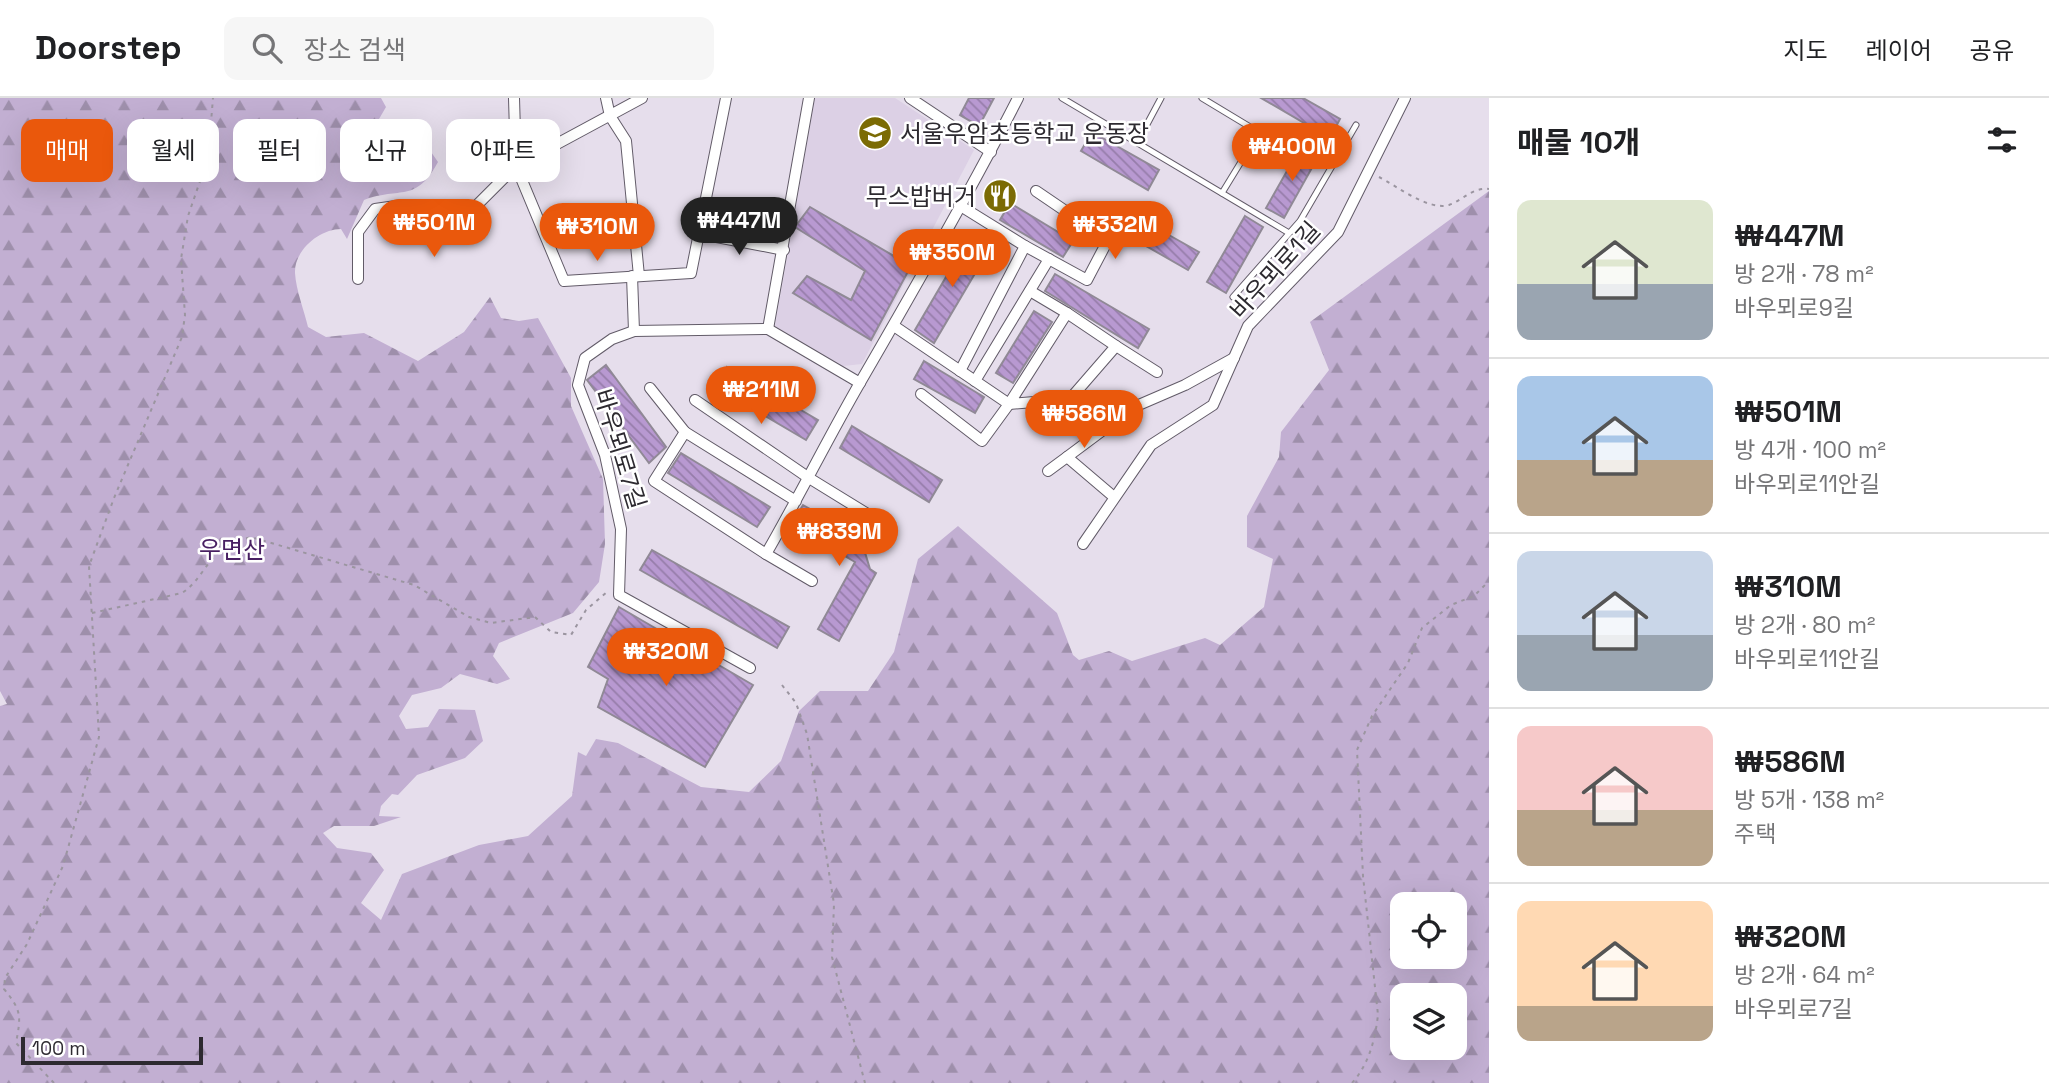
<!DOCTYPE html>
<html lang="ko">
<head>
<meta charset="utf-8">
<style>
  body { margin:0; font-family:"Space Grotesk","Noto Sans KR",sans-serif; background:#f6f6f6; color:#202124; height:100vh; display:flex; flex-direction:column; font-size:26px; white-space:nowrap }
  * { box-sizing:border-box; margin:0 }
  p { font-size:23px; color:#757577 }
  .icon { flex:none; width:38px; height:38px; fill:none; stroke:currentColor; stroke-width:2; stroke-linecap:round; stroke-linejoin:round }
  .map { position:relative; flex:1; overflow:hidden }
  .drawer { display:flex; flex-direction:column; background:#fff; width:560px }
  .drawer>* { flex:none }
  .banner { position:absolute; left:21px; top:21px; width:665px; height:63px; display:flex; gap:14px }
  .tools { position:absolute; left:1390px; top:794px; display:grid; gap:14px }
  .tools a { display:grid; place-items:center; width:77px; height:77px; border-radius:14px; background:#fff; box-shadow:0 7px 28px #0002; font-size:35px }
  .scale { position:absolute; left:21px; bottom:18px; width:182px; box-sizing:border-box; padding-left:7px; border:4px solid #2d2a30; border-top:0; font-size:19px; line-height:24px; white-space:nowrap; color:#2d2a30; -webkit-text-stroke:5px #fff; paint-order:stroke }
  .price { position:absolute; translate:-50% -60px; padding:0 16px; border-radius:24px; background:#ea580c; color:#fff; font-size:23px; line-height:46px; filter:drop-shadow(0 2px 4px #0008) }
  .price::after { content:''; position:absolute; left:50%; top:42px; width:21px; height:16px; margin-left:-10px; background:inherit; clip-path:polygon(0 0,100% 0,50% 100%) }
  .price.selected { background:#222; color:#fff }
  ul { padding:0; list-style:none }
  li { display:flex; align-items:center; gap:21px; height:175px; padding:0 28px }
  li+li { border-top:2px solid #e0e0e0 }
  li span { display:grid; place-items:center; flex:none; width:196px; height:140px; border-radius:14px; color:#555 }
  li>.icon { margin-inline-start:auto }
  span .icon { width:84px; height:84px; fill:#fffc; stroke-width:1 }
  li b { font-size:30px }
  h2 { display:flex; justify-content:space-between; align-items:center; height:84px; padding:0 28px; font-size:30px }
  .tag { padding:0 24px; border-radius:14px; background:#fff; box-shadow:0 7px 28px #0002; font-size:24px; line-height:63px }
  .tag.selected { background:#ea580c; color:#fff }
  header { display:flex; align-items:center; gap:42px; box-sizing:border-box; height:98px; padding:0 35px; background:#fff; border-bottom:2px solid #e0e0e0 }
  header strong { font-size:33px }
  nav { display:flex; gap:38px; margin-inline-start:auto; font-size:24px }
  .search { width:490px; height:63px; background:#f6f6f6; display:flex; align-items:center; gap:18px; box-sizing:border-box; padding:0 24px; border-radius:14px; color:#757577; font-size:26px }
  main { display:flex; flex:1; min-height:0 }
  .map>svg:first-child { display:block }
  .built { fill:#dcd0e5 }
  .forest { fill:url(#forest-firs); fill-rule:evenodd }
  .building { fill:url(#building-back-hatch); stroke:#908996; stroke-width:2 }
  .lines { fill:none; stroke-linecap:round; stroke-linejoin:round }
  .service-casing { stroke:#625b68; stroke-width:7 }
  .minor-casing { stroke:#625b68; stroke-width:12 }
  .path { stroke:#9b95a0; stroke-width:2; stroke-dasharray:3.5 5; stroke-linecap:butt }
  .service { stroke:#fff; stroke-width:5 }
  .minor { stroke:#fff; stroke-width:10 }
  .labels { text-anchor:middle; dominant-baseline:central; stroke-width:5; stroke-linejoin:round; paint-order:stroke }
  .poi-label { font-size:24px; fill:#2d2a30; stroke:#fff; text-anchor:start }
  .street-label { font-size:24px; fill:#2d2a30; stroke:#fff }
  .park-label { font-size:24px; fill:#481f62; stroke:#fff }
</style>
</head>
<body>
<header>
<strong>Doorstep</strong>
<div class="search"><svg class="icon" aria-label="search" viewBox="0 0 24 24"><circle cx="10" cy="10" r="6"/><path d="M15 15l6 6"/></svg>장소 검색</div>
<nav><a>지도</a><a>레이어</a><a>공유</a></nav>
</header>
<main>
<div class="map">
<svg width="1489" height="985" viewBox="0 0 1489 985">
  <defs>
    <pattern id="forest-firs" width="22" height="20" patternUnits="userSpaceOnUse" patternTransform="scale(1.75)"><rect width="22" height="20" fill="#c2afd2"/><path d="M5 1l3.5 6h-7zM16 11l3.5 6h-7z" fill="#9e8fab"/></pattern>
    <pattern id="building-back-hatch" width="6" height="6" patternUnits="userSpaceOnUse" patternTransform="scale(1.75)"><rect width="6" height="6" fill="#b899d1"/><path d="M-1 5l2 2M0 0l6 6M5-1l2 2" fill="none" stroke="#967daa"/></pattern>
  </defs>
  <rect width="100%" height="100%" fill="#e6deec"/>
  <polygon class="built" points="815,0 895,0 974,52 862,266 843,268 775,228"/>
  <path class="forest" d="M0,0H381L386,9L372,33L392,39L411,25L438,64C415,106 401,88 364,102L347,141L341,131C320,131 294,152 295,175C296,192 304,212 308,229L326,239L364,235L418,263L464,234L490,199L501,220L519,223L538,220L571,280V308L603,381L605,446L599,484L573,515L499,545L493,558L510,581L497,586L460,576L441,590L412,597L399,618L406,631L428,629L439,611L475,612L483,643L465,660L417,677L398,697L392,696L381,708L379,718L401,719L374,728H334L323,735L337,750L371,755L384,772L361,805L381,822L402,776L479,747L528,738L572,698L578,654L586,658L596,641L618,645L701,689L749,694L781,663L799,613L820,593H868L894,554L918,461L958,428L1057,515L1073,557L1079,562L1109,553L1132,563L1205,540L1220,547L1264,509L1273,461L1247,449V418L1279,359L1281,334L1329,272L1310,224L1489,93V985H0V608L7,606L0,593ZM1402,807H1454V859H1402ZM1402,898H1454V950H1402Z"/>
  <g class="building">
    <polygon points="969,0 994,0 979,28 960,17"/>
    <polygon points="1261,0 1303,0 1340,21 1330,40"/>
    <polygon points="1092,34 1159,72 1148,92 1081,53"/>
    <polygon points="1300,50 1318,59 1284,120 1266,110"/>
    <polygon points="1010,105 1073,143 1063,159 1000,122"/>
    <polygon points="810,109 911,168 871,242 793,195 807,178 851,202 865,173 795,129"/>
    <polygon points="1245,118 1263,129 1226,195 1207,184"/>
    <polygon points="1137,119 1199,154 1188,172 1127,137"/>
    <polygon points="970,138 990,150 934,245 915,232"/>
    <polygon points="1055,176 1149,231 1138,250 1045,193"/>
    <polygon points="1034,213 1052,224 1013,285 996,275"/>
    <polygon points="924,263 984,299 975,315 914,281"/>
    <polygon points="606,267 666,349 649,365 587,282"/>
    <polygon points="727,269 818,322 806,342 716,289"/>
    <polygon points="852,328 942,382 929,404 840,350"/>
    <polygon points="681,355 770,409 757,429 668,375"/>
    <polygon points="803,407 866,443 863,448 870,471 876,475 839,543 818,531 855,464 791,427"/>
    <polygon points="652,452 789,529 777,550 640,472"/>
    <polygon points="619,509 753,587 705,669 598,609 608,581 588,569"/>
  </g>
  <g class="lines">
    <g class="service-casing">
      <g id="service">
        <polyline points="1062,0 1289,135"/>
        <polyline points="1202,0 1255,32 1255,41 1222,95"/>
        <polyline points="1137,45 1161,0"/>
        <polyline points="1233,199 1300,123 1356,27"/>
      </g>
    </g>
    <g class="minor-casing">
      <g id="minor">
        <polyline points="514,0 516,68 564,183 691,175 726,0"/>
        <polyline points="606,0 610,18 626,43 639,178"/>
        <polyline points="910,0 991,54"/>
        <polyline points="959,107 1025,148 960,273"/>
        <polyline points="701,136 784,152"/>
        <polyline points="1025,148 1087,182 1108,142 1036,93"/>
        <polyline points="632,178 634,233"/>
        <polyline points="358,181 358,134 375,111 403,107 433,145 454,130 516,68 642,0"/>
        <polyline points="1030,193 1067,215"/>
        <polygon points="1067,215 1116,248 1070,301 1009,306"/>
        <polyline points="894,228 1009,306 982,343 921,296"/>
        <polyline points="768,231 809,0"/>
        <polyline points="1116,248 1157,274"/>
        <polyline points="975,283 1049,161"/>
        <polyline points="650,290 685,334"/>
        <polyline points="695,302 809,380 887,428"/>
        <polyline points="1067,359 1134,309 1185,287 1234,260"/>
        <polyline points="1048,373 1067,359 1114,399"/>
        <path d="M796,403L685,334L654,383L766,456C799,399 828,340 861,283C915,190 969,96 1018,0"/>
        <polyline points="1083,446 1151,347 1213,307 1248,228 1338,134 1405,0"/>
        <polyline points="766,456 812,483"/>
        <polyline points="750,570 619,497 621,431 605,357 578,287 585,260 612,241 634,233 768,231 860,285"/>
      </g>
    </g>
    <g class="path">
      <path d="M1379,79C1397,88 1428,113 1449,107C1463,102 1473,89 1489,91"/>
      <path d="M92,515L182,495C201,483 209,457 229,446C236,443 245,441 251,439L414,487L469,519L491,525L535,519L551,534L571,537L586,512L608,493"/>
      <polyline points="782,587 796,605 807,636 834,806 832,859 865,985"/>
      <path d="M54,985L16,945C21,918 22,913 4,891L5,880L27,846L63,768L99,639L89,468L114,400L182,239L185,217L181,161L188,118L208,60L213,0"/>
      <path d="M1352,985C1369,966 1375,942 1378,917L1363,778L1357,652L1372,618L1408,565L1422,530L1451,507L1474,498L1489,483"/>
    </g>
    <use href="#service" class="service"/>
    <use href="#minor" class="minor"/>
  </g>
  <defs>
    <g id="school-disc" transform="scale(1.75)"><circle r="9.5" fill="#7b6b04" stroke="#fff"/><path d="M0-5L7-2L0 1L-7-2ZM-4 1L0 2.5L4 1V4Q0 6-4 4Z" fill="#fff"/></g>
    <g id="restaurant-disc" transform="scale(1.75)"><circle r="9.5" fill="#7b6b04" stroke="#fff"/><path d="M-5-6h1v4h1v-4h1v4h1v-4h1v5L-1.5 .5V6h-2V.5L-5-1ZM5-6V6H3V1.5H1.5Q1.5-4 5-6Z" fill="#fff"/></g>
  </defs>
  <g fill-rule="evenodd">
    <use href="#school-disc" x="875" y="35"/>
    <use href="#restaurant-disc" x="1000" y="98"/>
  </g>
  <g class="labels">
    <g class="poi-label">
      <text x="900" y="35">서울우암초등학교 운동장</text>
      <text x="976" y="98" text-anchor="end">무스밥버거</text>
    </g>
    <g class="street-label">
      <text transform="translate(1275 172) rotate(-48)">바우뫼로1길</text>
      <text transform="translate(620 351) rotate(73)">바우뫼로7길</text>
    </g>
    <g class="park-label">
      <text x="232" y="451">우면산</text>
    </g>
  </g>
</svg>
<div class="tools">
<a><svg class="icon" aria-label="locate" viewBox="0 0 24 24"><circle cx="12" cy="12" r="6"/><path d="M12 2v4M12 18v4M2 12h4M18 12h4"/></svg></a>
<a><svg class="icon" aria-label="layers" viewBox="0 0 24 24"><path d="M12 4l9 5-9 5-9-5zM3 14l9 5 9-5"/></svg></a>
</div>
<div class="scale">100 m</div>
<b class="price" style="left:1292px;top:85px">₩400M</b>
<b class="price selected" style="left:739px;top:159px">₩447M</b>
<b class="price" style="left:434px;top:161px">₩501M</b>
<b class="price" style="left:1115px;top:163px">₩332M</b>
<b class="price" style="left:597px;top:165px">₩310M</b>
<b class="price" style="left:952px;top:191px">₩350M</b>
<b class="price" style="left:761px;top:328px">₩211M</b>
<b class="price" style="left:1084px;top:352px">₩586M</b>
<b class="price" style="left:839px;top:470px">₩839M</b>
<b class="price" style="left:666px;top:590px">₩320M</b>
<div class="banner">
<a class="tag selected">매매</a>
<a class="tag">월세</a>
<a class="tag">필터</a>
<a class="tag">신규</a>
<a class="tag">아파트</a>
</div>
</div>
<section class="drawer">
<h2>매물 10개<svg class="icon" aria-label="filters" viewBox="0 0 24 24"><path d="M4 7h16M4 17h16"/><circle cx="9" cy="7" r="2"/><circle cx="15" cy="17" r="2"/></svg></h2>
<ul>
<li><span style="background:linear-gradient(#dfe7d0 60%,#9aa5b1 0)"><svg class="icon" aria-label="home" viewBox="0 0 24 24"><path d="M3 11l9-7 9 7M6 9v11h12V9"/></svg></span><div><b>₩447M</b><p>방 2개 · 78 m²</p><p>바우뫼로9길</p></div></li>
<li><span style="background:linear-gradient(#a9c7e8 60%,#b9a48a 0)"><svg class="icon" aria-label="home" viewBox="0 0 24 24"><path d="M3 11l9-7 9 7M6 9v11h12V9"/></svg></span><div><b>₩501M</b><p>방 4개 · 100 m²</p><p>바우뫼로11안길</p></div></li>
<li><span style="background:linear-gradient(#c9d6e8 60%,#9aa5b1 0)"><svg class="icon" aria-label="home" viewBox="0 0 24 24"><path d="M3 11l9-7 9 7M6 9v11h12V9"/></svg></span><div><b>₩310M</b><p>방 2개 · 80 m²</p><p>바우뫼로11안길</p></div></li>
<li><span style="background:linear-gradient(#f6c9c9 60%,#b9a48a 0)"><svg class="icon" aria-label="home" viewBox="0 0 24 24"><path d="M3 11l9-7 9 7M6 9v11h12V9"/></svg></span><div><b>₩586M</b><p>방 5개 · 138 m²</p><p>주택</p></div></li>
<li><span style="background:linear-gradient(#ffd9b3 75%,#b9a48a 0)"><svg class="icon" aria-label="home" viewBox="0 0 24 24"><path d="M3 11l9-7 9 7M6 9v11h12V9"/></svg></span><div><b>₩320M</b><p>방 2개 · 64 m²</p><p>바우뫼로7길</p></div></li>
</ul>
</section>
</main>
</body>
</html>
